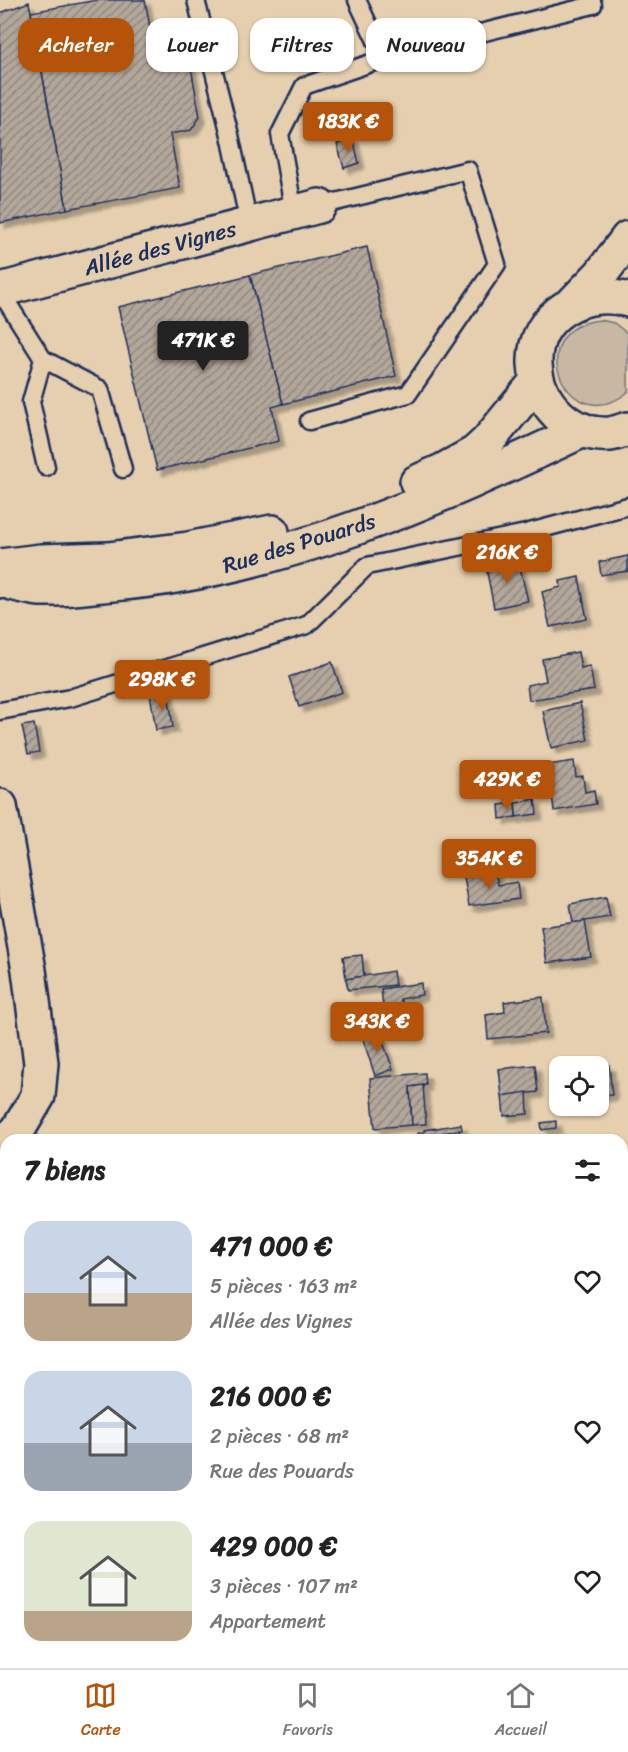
<!DOCTYPE html>
<html lang="fr">
<head>
<meta charset="utf-8">
<style>
  body { margin:0; font-family:Sriracha,sans-serif; background:#f2f2f2; color:#222; height:100vh; display:flex; flex-direction:column; font-size:22px; white-space:nowrap }
  * { box-sizing:border-box; margin:0 }
  p { font-size:20px; color:#767676 }
  .icon { flex:none; width:33px; height:33px; fill:none; stroke:currentColor; stroke-width:2; stroke-linecap:round; stroke-linejoin:round }
  .map { position:relative; flex:1; overflow:hidden }
  .side { position:absolute; left:0px; top:1134px; width:628px; height:534px; display:flex; flex-direction:column; background:#fff; border-radius:18px 18px 0 0; box-shadow:0 2px 4px #0004 }
  .side>* { flex:none }
  .guide { position:absolute; left:18px; top:18px; width:592px; height:54px; display:flex; gap:12px }
  .controls { position:absolute; left:549px; top:1056px; display:grid; gap:12px }
  .controls a { display:grid; place-items:center; width:60px; height:60px; border-radius:12px; background:#fff; box-shadow:0 2px 4px #0004; font-size:30px }
  .price { position:absolute; translate:-50% -51px; padding:0 14px; border-radius:6px; background:#b45309; color:#fff; font-size:20px; line-height:39px; filter:drop-shadow(0 2px 3px #0008) }
  .price::after { content:''; position:absolute; left:50%; top:36px; width:18px; height:14px; margin-left:-9px; background:inherit; clip-path:polygon(0 0,100% 0,50% 100%) }
  .price.on { background:#222; color:#fff }
  ul { padding:0; list-style:none }
  li { display:flex; align-items:center; gap:18px; height:150px; padding:0 24px }
  li span { display:grid; place-items:center; flex:none; width:168px; height:120px; border-radius:18px; color:#555 }
  li>.icon { margin-inline-start:auto }
  span .icon { width:72px; height:72px; fill:#fffc; stroke-width:1 }
  li b { font-size:26px }
  h2 { display:flex; justify-content:space-between; align-items:center; height:72px; padding:0 24px; font-size:26px }
  .chip { padding:0 21px; border-radius:18px; background:#fff; box-shadow:0 2px 4px #0004; font-size:21px; line-height:54px }
  .chip.on { background:#b45309; color:#fff }
  .menu { display:flex; justify-content:space-around; align-items:center; height:84px; border-top:2px solid #e0e0e0; background:#fff; font-size:16px; color:#767676 }
  .menu a { display:grid; justify-items:center; gap:3px }
  .menu .on { color:#b45309 }
  .map>svg:first-child { display:block }
  .grass { fill:#c8b7a2; stroke:#727380; stroke-width:1.5 }
  .building { fill:url(#building-hatch); stroke:#1b2f5e; stroke-width:1.5; filter:url(#shadow) }
  .lines { fill:none; stroke-linecap:round; stroke-linejoin:round }
  .service-casing { stroke:#1b2f5e; stroke-width:21 }
  .minor-casing { stroke:#1b2f5e; stroke-width:38 }
  .tertiary-casing { stroke:#1b2f5e; stroke-width:38 }
  .secondary-casing { stroke:#1b2f5e; stroke-width:38 }
  .service { stroke:#e5cfae; stroke-width:16 }
  .minor { stroke:#e5cfae; stroke-width:33 }
  .tertiary { stroke:#e5cfae; stroke-width:33 }
  .secondary { stroke:#e5cfae; stroke-width:33 }
  .labels { text-anchor:middle; dominant-baseline:central; stroke-width:5; stroke-linejoin:round; paint-order:stroke }
  .street-label { font-size:22px; fill:#1b2f5e; stroke:#e5cfae }
</style>
</head>
<body>
<div class="map">
<svg width="628" height="1668" viewBox="0 0 628 1668">
  <defs>
    <pattern id="building-hatch" width="6" height="6" patternUnits="userSpaceOnUse" patternTransform="scale(1.5)"><rect width="6" height="6" fill="#b3a79a"/><path d="M-1 1l2-2M0 6l6-6M5 7l2-2" fill="none" stroke="#918881"/></pattern>
    <filter id="shadow"><feDropShadow dx="5.5" dy="5.5" stdDeviation="1.5" flood-color="#0004"/></filter>
  </defs>
  <rect width="100%" height="100%" fill="#e5cfae"/>
  <filter id="ink" filterUnits="userSpaceOnUse"><feTurbulence type="fractalNoise" baseFrequency=".0167" numOctaves="2"/><feDisplacementMap in="SourceGraphic" scale="12" xChannelSelector="R" yChannelSelector="G"/><feConvolveMatrix kernelMatrix="1 2 1 2 8 2 1 2 1" color-interpolation-filters="sRGB"/></filter>
  <g filter="url(#ink)">
    <path class="grass" d="M600,320L614,323L628,334V392C568,441 518,329 600,320Z"/>
    <g class="building">
      <polygon points="97,0 145,0 153,44 173,40 188,51 200,117 191,130 170,134 180,188 67,209 31,12"/>
      <polygon points="29,2 67,209 0,223 0,13"/>
      <polygon points="353,138 359,163 344,168 337,144"/>
      <polygon points="367,247 396,376 283,404 250,275"/>
      <polygon points="250,275 283,404 272,407 279,441 157,470 118,307"/>
      <polygon points="628,556 628,571 601,575 599,562"/>
      <polygon points="518,559 528,601 494,608 486,567"/>
      <polygon points="579,577 587,619 550,627 542,592 561,587 560,581"/>
      <polygon points="578,652 581,668 590,666 594,690 529,700 527,685 546,681 542,659"/>
      <polygon points="332,662 342,692 299,707 289,677"/>
      <polygon points="168,692 173,727 156,730 150,694"/>
      <polygon points="580,703 588,740 551,748 543,711"/>
      <polygon points="34,724 39,752 28,754 22,726"/>
      <polygon points="574,761 576,777 583,776 585,792 594,790 596,804 554,811 548,765"/>
      <polygon points="535,799 537,814 516,817 515,803"/>
      <polygon points="515,803 516,817 500,819 499,805"/>
      <polygon points="495,871 498,885 517,882 519,899 469,906 464,877"/>
      <polygon points="606,897 610,917 573,923 570,904"/>
      <polygon points="585,921 591,957 547,963 541,927"/>
      <polygon points="362,955 364,976 346,979 343,957"/>
      <polygon points="393,971 395,985 348,990 346,979"/>
      <polygon points="421,983 422,995 400,999 402,1004 383,1007 381,989"/>
      <polygon points="543,997 546,1033 488,1039 486,1015 505,1012 504,1002"/>
      <polygon points="378,1029 393,1069 375,1076 362,1036"/>
      <polygon points="535,1065 538,1092 502,1096 499,1069"/>
      <polygon points="609,1065 612,1095 598,1096 598,1066 588,1066"/>
      <polygon points="425,1073 426,1085 410,1087 412,1125 375,1128 370,1078"/>
      <polygon points="423,1085 426,1124 412,1125 410,1087"/>
      <polygon points="527,1092 528,1114 504,1116 502,1096"/>
      <polygon points="556,1121 556,1128 542,1130 541,1123"/>
      <polygon points="461,1124 462,1130 419,1137 418,1133 424,1132 424,1130"/>
      <polygon points="459,1130 460,1140 451,1140 449,1132"/>
      <polygon points="449,1132 451,1140 419,1140 419,1137"/>
    </g>
    <g class="lines">
      <g class="service-casing">
        <g id="service">
          <polyline points="196,0 230,135 249,224"/>
          <polyline points="357,0 384,58"/>
          <polyline points="294,213 280,134 304,86 400,53 593,5 591,0"/>
          <polyline points="0,291 43,359 31,402 46,467"/>
          <polyline points="43,359 100,389 123,469"/>
          <polyline points="309,421 408,394 497,264 468,170 319,206"/>
          <polyline points="0,711 70,698 307,625 367,566 526,533 628,506"/>
          <polyline points="0,1252 6,1249"/>
        </g>
      </g>
      <g class="minor-casing">
        <g id="minor">
          <polyline points="0,290 319,206"/>
          <polyline points="0,806 29,970 41,1063 38,1096 18,1130 8,1140"/>
          <polyline points="622,1213 628,1212"/>
        </g>
      </g>
      <g class="tertiary-casing">
        <g id="tertiary">
          <polyline points="417,482 444,470 475,453 487,442 537,381"/>
          <polyline points="0,566 41,561 108,559 188,549 272,532"/>
          <path d="M0,580C13,583 27,588 40,589C64,590 89,586 113,584C279,570 434,501 583,430"/>
        </g>
      </g>
      <g class="secondary-casing">
        <g id="secondary">
          <path d="M628,300C585,287 533,314 535,364C537,403 570,437 610,434C616,433 622,431 628,429"/>
          <polyline points="575,301 601,274 628,238"/>
        </g>
      </g>
      <use href="#service" class="service"/>
      <use href="#minor" class="minor"/>
      <use href="#tertiary" class="tertiary"/>
      <use href="#secondary" class="secondary"/>
    </g>
  </g>
  <g class="labels">
    <g class="street-label">
      <text transform="translate(160 248) rotate(-15)">Allée des Vignes</text>
      <text transform="translate(299 543) rotate(-17)">Rue des Pouards</text>
    </g>
  </g>
</svg>
<div class="controls">
<a><svg class="icon" aria-label="locate" viewBox="0 0 24 24"><circle cx="12" cy="12" r="6"/><path d="M12 2v4M12 18v4M2 12h4M18 12h4"/></svg></a>
</div>
<b class="price" style="left:348px;top:153px">183K €</b>
<b class="price on" style="left:203px;top:372px">471K €</b>
<b class="price" style="left:507px;top:584px">216K €</b>
<b class="price" style="left:162px;top:711px">298K €</b>
<b class="price" style="left:507px;top:811px">429K €</b>
<b class="price" style="left:489px;top:890px">354K €</b>
<b class="price" style="left:377px;top:1053px">343K €</b>
<div class="guide">
<a class="chip on">Acheter</a>
<a class="chip">Louer</a>
<a class="chip">Filtres</a>
<a class="chip">Nouveau</a>
</div>
<section class="side">
<h2>7 biens<svg class="icon" aria-label="filters" viewBox="0 0 24 24"><path d="M4 7h16M4 17h16"/><circle cx="9" cy="7" r="2"/><circle cx="15" cy="17" r="2"/></svg></h2>
<ul>
<li><span style="background:linear-gradient(#c9d6e8 60%,#b9a48a 0)"><svg class="icon" aria-label="home" viewBox="0 0 24 24"><path d="M3 11l9-7 9 7M6 9v11h12V9"/></svg></span><div><b>471 000 €</b><p>5 pièces · 163 m²</p><p>Allée des Vignes</p></div><svg class="icon" aria-label="heart" viewBox="0 0 24 24"><path d="M12 20l-8-8c-3-5 5-10 8-4 3-6 11-1 8 4z"/></svg></li>
<li><span style="background:linear-gradient(#c9d6e8 60%,#9aa5b1 0)"><svg class="icon" aria-label="home" viewBox="0 0 24 24"><path d="M3 11l9-7 9 7M6 9v11h12V9"/></svg></span><div><b>216 000 €</b><p>2 pièces · 68 m²</p><p>Rue des Pouards</p></div><svg class="icon" aria-label="heart" viewBox="0 0 24 24"><path d="M12 20l-8-8c-3-5 5-10 8-4 3-6 11-1 8 4z"/></svg></li>
<li><span style="background:linear-gradient(#dfe7d0 75%,#b9a48a 0)"><svg class="icon" aria-label="home" viewBox="0 0 24 24"><path d="M3 11l9-7 9 7M6 9v11h12V9"/></svg></span><div><b>429 000 €</b><p>3 pièces · 107 m²</p><p>Appartement</p></div><svg class="icon" aria-label="heart" viewBox="0 0 24 24"><path d="M12 20l-8-8c-3-5 5-10 8-4 3-6 11-1 8 4z"/></svg></li>
</ul>
</section>
</div>
<nav class="menu">
<a class="on"><svg class="icon" aria-label="map" viewBox="0 0 24 24"><path d="M3 6l6-2 6 2 6-2v14l-6 2-6-2-6 2zM9 4v14M15 6v14"/></svg>Carte</a>
<a><svg class="icon" aria-label="saved" viewBox="0 0 24 24"><path d="M7 4h10v16l-5-4-5 4z"/></svg>Favoris</a>
<a><svg class="icon" aria-label="home" viewBox="0 0 24 24"><path d="M3 11l9-7 9 7M6 9v11h12V9"/></svg>Accueil</a>
</nav>
</body>
</html>
